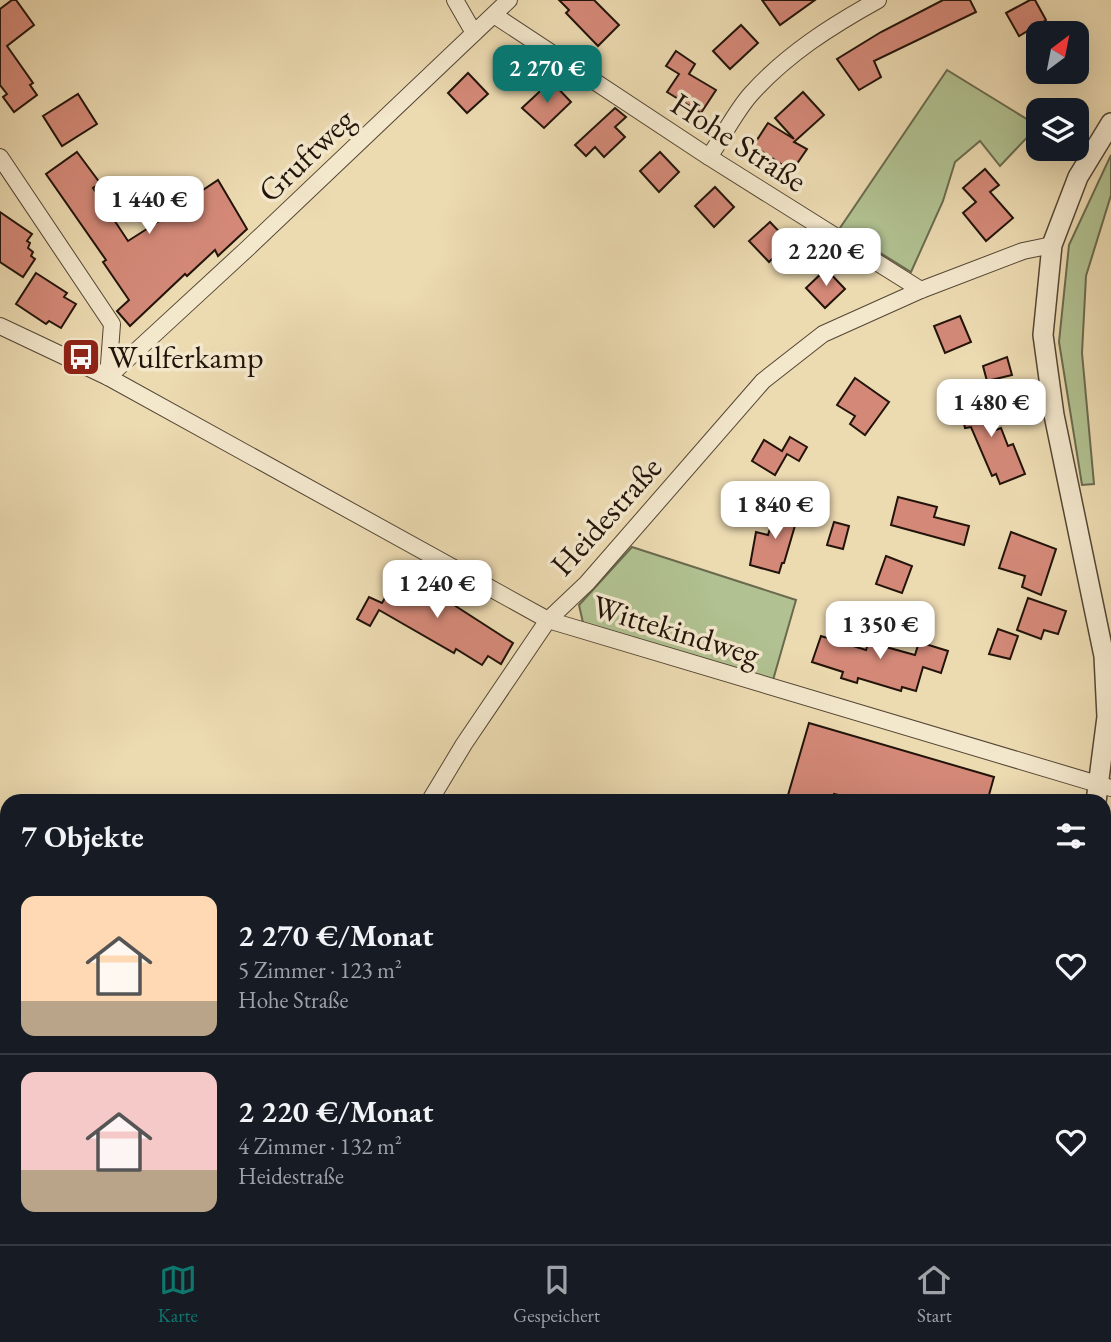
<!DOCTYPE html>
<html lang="de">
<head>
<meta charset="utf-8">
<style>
  body { margin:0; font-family:"EB Garamond",serif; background:#242831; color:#f1f3f6; height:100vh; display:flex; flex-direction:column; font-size:26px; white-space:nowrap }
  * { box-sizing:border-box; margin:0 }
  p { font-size:23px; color:#9ea1a6 }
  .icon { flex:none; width:38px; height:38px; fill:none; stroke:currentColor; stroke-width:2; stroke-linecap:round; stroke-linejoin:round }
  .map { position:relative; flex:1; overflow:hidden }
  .side { position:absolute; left:0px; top:794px; width:1111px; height:450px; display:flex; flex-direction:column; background:#171b24; border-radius:21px 21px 0 0; box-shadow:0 7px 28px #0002 }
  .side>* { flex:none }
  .needle { width:46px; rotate:32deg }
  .tools { position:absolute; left:1026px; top:21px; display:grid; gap:14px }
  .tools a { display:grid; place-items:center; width:63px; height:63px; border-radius:14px; background:#171b24; box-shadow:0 7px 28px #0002; font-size:35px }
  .price { position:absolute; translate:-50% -60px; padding:0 16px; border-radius:14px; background:#fff; color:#222; font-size:23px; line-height:46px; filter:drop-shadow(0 2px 4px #0008) }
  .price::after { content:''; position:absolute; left:50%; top:42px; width:21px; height:16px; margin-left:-10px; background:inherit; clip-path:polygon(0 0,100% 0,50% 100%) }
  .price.current { background:#0f766e; color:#fff }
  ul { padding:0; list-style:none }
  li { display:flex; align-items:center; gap:21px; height:175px; padding:0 21px }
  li+li { border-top:2px solid #363941 }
  li span { display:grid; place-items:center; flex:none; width:196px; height:140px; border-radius:14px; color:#555 }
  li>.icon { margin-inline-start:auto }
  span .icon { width:84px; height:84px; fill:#fffc; stroke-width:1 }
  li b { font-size:30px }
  h2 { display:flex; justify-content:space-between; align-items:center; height:84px; padding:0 21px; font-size:30px }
  .tab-bar { display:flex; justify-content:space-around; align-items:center; height:98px; border-top:2px solid #363941; background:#171b24; font-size:19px; color:#9ea1a6 }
  .tab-bar a { display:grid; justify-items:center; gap:4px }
  .tab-bar .current { color:#0f766e }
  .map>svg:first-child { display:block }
  .green { fill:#b1c191; stroke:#6a6a4e; stroke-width:2 }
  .building { fill:#d48978; stroke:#22140a; stroke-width:2 }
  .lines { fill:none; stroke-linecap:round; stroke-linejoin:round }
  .minor-casing { stroke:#544634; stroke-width:18 }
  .tertiary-casing { stroke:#544634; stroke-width:22 }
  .minor { stroke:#f3e7cc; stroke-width:16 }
  .tertiary { stroke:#f3e7cc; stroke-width:19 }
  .labels { text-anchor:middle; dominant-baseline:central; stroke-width:7; stroke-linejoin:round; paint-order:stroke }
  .street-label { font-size:32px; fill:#22140a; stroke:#f3e7cc }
  .poi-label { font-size:32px; fill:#22140a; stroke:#f3e7cc; text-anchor:start }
</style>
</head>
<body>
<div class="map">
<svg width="1111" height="1244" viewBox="0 0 1111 1244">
  <rect width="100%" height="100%" fill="#ecdab1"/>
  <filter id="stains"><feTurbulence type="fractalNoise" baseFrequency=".00286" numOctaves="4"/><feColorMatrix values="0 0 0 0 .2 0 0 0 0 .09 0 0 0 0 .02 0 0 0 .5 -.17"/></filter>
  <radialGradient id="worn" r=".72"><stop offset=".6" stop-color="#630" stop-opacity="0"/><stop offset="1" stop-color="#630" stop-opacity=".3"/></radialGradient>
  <g class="green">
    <polygon points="947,70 1038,126 1000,166 980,141 955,162 943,201 911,272 840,228"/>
    <polygon points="1111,155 1111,195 1086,276 1082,353 1094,484 1082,485 1059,342 1069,245"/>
    <polygon points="632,547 796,600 773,680 583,623 579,605"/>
    <polygon points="1111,842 1111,1244 1049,1244 1050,1237 1104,1237 1104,886"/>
  </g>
  <g class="building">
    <polygon points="12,0 16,0 34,25 7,46 33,83 30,85 37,95 14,112 3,97 7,94 0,85 0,9"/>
    <polygon points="559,0 594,0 619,25 598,46 566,13 569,10"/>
    <polygon points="762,0 815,0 780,25"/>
    <polygon points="943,0 970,0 976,12 874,61 881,77 859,90 837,59 881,32"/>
    <polygon points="1030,0 1035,0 1046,20 1019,36 1006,13"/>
    <polygon points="741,25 758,43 730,69 713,51"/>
    <polygon points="676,51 695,64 689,74 716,90 701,113 667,92 679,74 666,66"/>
    <polygon points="468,73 488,94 467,113 448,93"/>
    <polygon points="551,81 571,102 544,128 522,108"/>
    <polygon points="803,92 824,115 794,142 807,149 792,171 753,146 768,123 794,139 775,118"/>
    <polygon points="78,94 97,124 62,146 43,116"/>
    <polygon points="615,108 626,117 615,127 625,137 604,157 595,147 586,156 575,145"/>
    <polygon points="77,152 100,183 93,188 128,241 186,204 185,202 218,180 247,229 218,256 215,250 187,276 185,274 130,326 117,311 129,300 103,262 106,260 46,174"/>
    <polygon points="660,152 679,172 659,192 640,171"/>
    <polygon points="985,169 999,185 990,192 1013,218 986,241 963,213 976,202 963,188"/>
    <polygon points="715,187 734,207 714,227 695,206"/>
    <polygon points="0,212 32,234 27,241 30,243 28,248 33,252 31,256 35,259 23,277 0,262"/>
    <polygon points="770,222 789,242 769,262 749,241"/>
    <polygon points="826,269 845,289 825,308 806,288"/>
    <polygon points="36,273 67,293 64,297 76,304 61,328 49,321 46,324 16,304"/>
    <polygon points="960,316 971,342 945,353 934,326"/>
    <polygon points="1007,357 1012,375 987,381 983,366"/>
    <polygon points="855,378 889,402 865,435 850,424 855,416 837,405"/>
    <polygon points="987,394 996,430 1001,428 1008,446 1013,444 1025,474 1000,484 996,474 992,476 971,427 965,428 959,401"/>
    <polygon points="790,437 807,447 799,461 787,454 775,475 752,461 764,440 782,451"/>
    <polygon points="898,497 937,507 934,517 969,526 964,545 891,525"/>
    <polygon points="777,506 799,512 784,563 782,563 779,573 750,565 756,532 768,535"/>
    <polygon points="834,522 849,526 843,549 827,545"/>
    <polygon points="1011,532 1056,549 1041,595 1022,587 1025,576 999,568"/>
    <polygon points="886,556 912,566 902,593 876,584"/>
    <polygon points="402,569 456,602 454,605 513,643 501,664 488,656 482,665 456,649 454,653 379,610 370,626 357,619 369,597 382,603"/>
    <polygon points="1028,598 1066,611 1058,634 1044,630 1041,639 1017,630"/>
    <polygon points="873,628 890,633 886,647 915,655 919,642 948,651 941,673 923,667 916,691 902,687 901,691 858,678 857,683 841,678 843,672 812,662 821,636 866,650"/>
    <polygon points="998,629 1018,636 1010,659 989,654"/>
    <polygon points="809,723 994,777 987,802 867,802 834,794 831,802 786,802"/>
  </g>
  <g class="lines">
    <g class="minor-casing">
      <g id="minor">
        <polyline points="455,0 474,33"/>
        <polyline points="494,15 709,157 921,290"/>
        <polyline points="0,157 112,324 108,377"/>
        <path d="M709,157C723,137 735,112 751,94C787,54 831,26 878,0"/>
        <polyline points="0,326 108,377 548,620 1111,788"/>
        <polyline points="108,377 248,248 509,0"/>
        <polyline points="429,802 464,744 548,620 587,583 763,381 823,334 921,290 1023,251 1052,245"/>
      </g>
    </g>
    <g class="tertiary-casing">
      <g id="tertiary">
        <polyline points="1096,802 1107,717 1104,656 1054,415 1043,335 1052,245 1078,177 1111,123"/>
        <polyline points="1023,1244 1024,1237"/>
      </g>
    </g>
    <use href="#minor" class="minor"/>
    <use href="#tertiary" class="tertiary"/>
  </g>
  <defs>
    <g id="bus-square" transform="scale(2.0125)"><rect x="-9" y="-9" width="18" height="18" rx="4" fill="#8f2418" stroke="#f3e7cc"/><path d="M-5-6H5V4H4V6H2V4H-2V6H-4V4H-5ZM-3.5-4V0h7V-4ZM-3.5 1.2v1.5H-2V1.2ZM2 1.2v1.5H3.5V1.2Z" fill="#fff"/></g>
  </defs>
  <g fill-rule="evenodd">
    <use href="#bus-square" x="81" y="357"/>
  </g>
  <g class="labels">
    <g class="street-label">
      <text transform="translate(739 142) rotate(33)">Hohe Straße</text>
      <text transform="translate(306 155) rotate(-44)">Gruftweg</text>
      <text transform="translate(606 516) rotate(-48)">Heidestraße</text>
      <text transform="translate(676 630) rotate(17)">Wittekindweg</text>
    </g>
    <g class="poi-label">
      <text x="108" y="357">Wulferkamp</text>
    </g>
  </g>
  <rect width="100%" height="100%" filter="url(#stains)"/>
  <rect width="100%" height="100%" fill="url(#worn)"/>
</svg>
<div class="tools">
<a><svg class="needle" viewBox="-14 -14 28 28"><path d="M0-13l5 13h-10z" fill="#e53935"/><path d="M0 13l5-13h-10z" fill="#9ea1a6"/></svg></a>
<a><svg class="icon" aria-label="layers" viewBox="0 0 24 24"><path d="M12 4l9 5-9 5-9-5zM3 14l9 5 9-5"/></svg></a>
</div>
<b class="price current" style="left:547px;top:105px">2 270 €</b>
<b class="price" style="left:149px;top:236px">1 440 €</b>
<b class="price" style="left:826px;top:288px">2 220 €</b>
<b class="price" style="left:991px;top:439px">1 480 €</b>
<b class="price" style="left:775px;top:541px">1 840 €</b>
<b class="price" style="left:437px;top:620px">1 240 €</b>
<b class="price" style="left:880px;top:661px">1 350 €</b>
<section class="side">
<h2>7 Objekte<svg class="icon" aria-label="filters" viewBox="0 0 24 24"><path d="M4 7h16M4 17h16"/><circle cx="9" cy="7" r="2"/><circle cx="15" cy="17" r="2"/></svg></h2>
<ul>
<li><span style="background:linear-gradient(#ffd9b3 75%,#b9a48a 0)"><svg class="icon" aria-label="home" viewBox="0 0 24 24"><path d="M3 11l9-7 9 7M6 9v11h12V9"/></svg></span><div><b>2 270 €/Monat</b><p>5 Zimmer · 123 m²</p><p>Hohe Straße</p></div><svg class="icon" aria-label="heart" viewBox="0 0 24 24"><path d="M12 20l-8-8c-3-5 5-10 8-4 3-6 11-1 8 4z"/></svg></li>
<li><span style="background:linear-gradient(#f6c9c9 70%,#b9a48a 0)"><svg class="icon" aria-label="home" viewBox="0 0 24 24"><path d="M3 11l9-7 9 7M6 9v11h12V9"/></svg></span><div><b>2 220 €/Monat</b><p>4 Zimmer · 132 m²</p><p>Heidestraße</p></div><svg class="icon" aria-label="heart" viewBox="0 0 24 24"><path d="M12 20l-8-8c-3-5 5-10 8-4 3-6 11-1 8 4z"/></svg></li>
</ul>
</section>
</div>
<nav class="tab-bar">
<a class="current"><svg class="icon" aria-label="map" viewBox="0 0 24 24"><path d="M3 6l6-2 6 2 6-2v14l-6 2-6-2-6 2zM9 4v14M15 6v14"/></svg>Karte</a>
<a><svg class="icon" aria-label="saved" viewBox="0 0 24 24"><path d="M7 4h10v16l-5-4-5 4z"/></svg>Gespeichert</a>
<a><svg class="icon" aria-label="home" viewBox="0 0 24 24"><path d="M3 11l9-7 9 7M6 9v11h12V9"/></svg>Start</a>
</nav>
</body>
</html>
